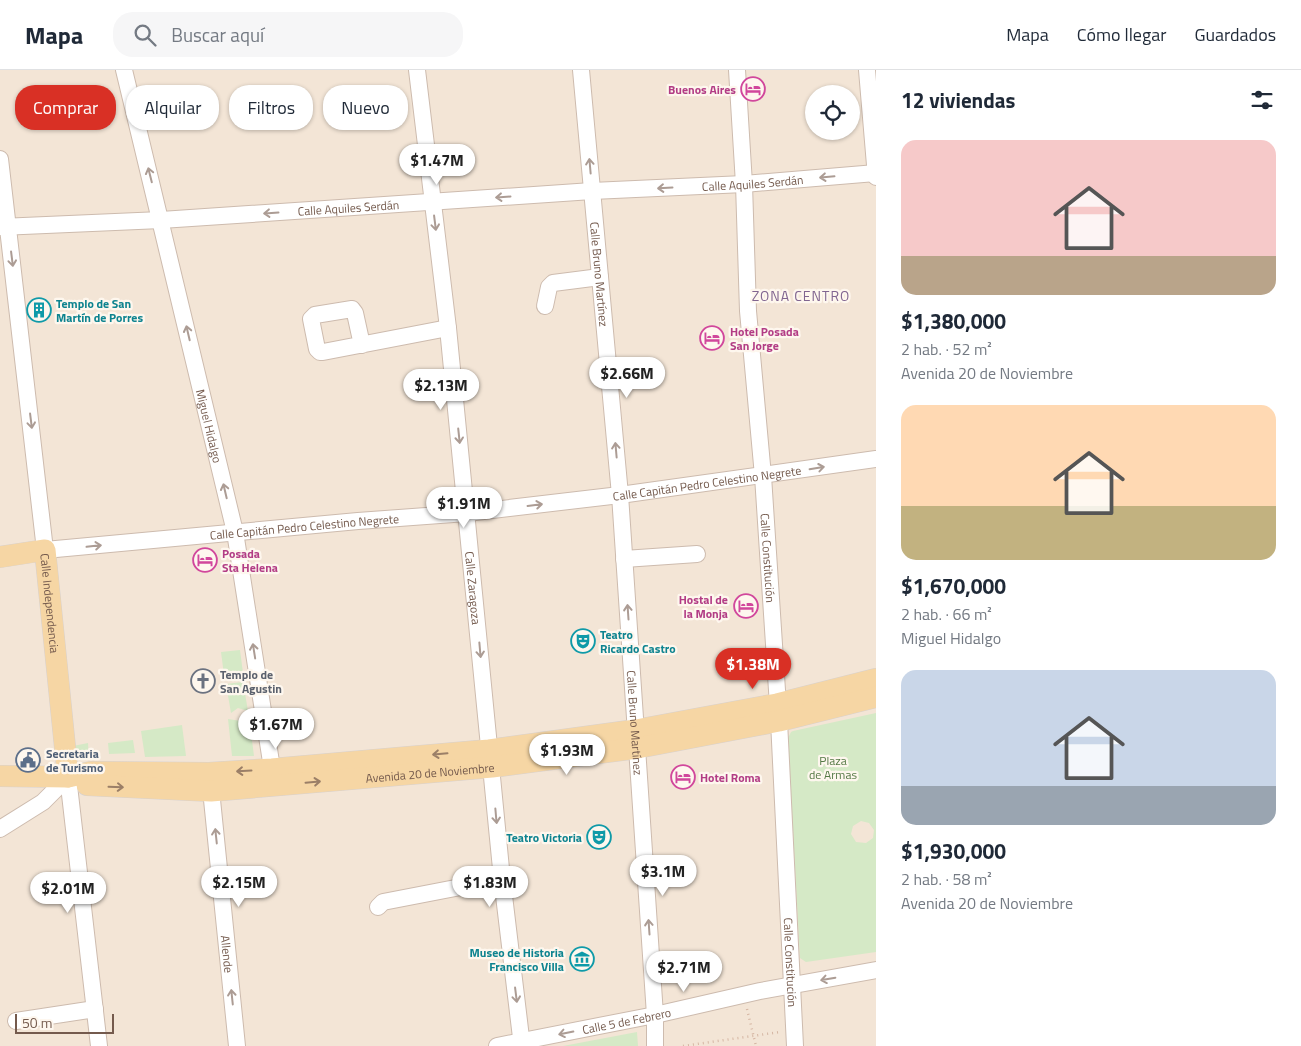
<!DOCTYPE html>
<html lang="es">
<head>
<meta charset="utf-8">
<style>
  body { margin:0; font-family:"Titillium Web",sans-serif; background:#f6f6f7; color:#1f2937; height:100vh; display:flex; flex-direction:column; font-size:19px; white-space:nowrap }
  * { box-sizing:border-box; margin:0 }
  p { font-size:16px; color:#747a83 }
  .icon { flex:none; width:28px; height:28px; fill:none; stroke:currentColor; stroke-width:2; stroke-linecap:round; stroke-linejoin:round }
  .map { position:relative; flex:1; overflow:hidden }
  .panel { display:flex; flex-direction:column; background:#fff; width:425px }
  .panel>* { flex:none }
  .guide { position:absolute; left:15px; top:15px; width:475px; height:45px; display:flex; gap:10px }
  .buttons { position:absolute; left:805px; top:15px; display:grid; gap:10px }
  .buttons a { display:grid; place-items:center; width:55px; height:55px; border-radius:50%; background:#fff; box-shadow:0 1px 4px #0004; font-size:25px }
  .scale { position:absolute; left:15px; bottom:12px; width:99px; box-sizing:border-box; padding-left:5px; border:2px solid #745a4d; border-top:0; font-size:14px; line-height:18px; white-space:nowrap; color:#745a4d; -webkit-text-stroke:4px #fef7ee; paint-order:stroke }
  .price { position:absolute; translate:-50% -42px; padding:0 11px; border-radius:18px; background:#fff; color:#222; font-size:16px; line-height:32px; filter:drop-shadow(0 1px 2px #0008) }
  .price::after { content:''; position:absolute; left:50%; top:30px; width:15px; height:11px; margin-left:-8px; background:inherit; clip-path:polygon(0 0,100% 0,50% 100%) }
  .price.current { background:#d93025; color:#fff }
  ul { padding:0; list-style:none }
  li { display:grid; align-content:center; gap:10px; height:265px; padding:0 25px }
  li span { display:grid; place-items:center; height:155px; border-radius:15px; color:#555 }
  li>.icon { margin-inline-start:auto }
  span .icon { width:90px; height:90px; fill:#fffc; stroke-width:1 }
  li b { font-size:21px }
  h2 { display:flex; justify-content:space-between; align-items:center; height:60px; padding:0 25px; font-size:21px }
  .pill { padding:0 18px; border-radius:20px; background:#fff; box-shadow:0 1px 4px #0004; font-size:18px; line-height:45px }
  .pill.current { background:#d93025; color:#fff }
  header { display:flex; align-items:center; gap:30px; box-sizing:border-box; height:70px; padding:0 25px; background:#fff; border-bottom:1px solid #e0e1e3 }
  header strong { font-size:24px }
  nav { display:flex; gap:28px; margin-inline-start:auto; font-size:18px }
  .search { width:350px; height:45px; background:#f6f6f7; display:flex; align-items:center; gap:12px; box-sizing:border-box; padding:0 18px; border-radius:20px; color:#747a83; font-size:19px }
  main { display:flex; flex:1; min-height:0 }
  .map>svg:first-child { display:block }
  .residential { fill:#f3e5d6; fill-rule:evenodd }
  .green { fill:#d5e9c6; fill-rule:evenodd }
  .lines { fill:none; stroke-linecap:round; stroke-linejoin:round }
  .minor-casing { stroke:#cdbbae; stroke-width:18 }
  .major-casing { stroke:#d8d1cd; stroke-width:22 }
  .path { stroke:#d5b6a3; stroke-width:2.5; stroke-dasharray:1 4; stroke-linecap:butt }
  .minor { stroke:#fff; stroke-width:16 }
  .major { stroke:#f6d6a4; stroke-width:21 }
  .oneway { stroke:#ac9c94 }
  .oneway2 { stroke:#9b7f67 }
  .labels { text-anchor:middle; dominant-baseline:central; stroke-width:4.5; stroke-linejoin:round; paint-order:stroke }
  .hotel-label { font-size:12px; font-weight:bold; fill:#b23c85; stroke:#fef7ee; text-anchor:start }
  .street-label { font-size:12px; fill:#745a4d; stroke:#fef7ee }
  .culture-label { font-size:12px; font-weight:bold; fill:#0d838f; stroke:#fef7ee; text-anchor:start }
  .worship-label { font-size:12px; font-weight:bold; fill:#5b616d; stroke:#fef7ee; text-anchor:start }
  .service-label { font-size:12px; font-weight:bold; fill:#4e5e75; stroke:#fef7ee; text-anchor:start }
  .park-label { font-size:12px; fill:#557945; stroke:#fef7ee }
  .neighbourhood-label { font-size:14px; letter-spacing:1px; fill:#816590; stroke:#fef7ee }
</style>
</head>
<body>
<header>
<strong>Mapa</strong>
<div class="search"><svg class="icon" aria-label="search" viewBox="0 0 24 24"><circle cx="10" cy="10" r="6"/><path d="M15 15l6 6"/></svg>Buscar aquí</div>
<nav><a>Mapa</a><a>Cómo llegar</a><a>Guardados</a></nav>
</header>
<main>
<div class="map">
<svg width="876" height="976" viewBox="0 0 876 976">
  <rect width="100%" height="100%" fill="#fbf3e8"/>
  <path class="residential" d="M0,0H876V976H0ZM814,24H851V61H814Z"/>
  <g class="green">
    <polygon points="240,580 243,603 224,605 221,582"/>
    <polygon points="243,612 248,641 238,638 231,643 226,614"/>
    <path d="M876,643V882L806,892L800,888L788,668L791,662L793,661ZM861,751L869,753L874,760L873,768L866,773L856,772L851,764L853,756Z"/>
    <polygon points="249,647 254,686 232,686 228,649 241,651"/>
    <polygon points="182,655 186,686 145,687 141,661"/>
    <polygon points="133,670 135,683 109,684 108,673"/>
    <polygon points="88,673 89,688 72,684 73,676"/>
    <polygon points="637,962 638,976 563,976"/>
  </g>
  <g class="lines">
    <g class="minor-casing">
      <g id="minor">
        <path id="s1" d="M124,0L235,462L274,711"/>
        <path id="s2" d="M417,0L448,258L502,809L522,976"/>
        <path id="s3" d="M581,0L620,425L655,945V976"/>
        <path id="s4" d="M737,0L744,114L748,241L763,406L779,651L795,976"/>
        <polyline points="867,0 876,107"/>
        <path id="s5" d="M0,89L45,480L358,451L467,443L620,425L876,389"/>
        <path id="s6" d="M0,157L161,150L592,121L744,114L876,103"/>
        <polyline points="545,236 549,217 553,213 600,207"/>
        <polyline points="362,275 355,243 352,239 315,245 311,249 317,279 320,282 323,282 448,258"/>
        <polyline points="624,489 697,484"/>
        <polyline points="68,707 99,976"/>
        <path id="s7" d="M210,710L237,976"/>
        <polyline points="0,759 43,732 68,707"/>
        <polyline points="378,837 383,832 502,809"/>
        <polyline points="16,951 95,939"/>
        <path id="s8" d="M497,976L655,945L760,921L876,900"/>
      </g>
    </g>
    <g class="major-casing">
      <g id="major">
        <path id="s9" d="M0,487L45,480L68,707"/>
        <polyline points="0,706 68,707 91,702 209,703 272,699 489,680 636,660 777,634 876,609"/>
        <path id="s10" d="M87,715L211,721L492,697L637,678L779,651L876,627"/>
      </g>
    </g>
    <g class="path">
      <polyline points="747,939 756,976"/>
      <polyline points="683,976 780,962"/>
    </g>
    <use href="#minor" class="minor"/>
    <use href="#major" class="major"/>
  </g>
  <defs><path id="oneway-shaft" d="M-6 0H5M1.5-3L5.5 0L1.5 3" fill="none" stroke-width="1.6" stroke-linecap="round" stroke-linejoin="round" transform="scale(1.25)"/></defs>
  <g class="oneway">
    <use href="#oneway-shaft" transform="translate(590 96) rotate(-95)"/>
    <use href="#oneway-shaft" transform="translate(150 105) rotate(-104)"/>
    <use href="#oneway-shaft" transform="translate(827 107) rotate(175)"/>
    <use href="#oneway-shaft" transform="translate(665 118) rotate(177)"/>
    <use href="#oneway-shaft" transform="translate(503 127) rotate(176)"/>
    <use href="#oneway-shaft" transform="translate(271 143) rotate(176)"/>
    <use href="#oneway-shaft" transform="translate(435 153) rotate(83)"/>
    <use href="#oneway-shaft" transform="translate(12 189) rotate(83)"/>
    <use href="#oneway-shaft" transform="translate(188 263) rotate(-103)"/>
    <use href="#oneway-shaft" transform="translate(31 351) rotate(83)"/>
    <use href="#oneway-shaft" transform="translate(459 366) rotate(84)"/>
    <use href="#oneway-shaft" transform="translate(616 380) rotate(-95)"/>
    <use href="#oneway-shaft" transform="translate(817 398) rotate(-9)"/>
    <use href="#oneway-shaft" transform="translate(225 421) rotate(-103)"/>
    <use href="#oneway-shaft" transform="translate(535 435) rotate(-7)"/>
    <use href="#oneway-shaft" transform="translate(94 476) rotate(-6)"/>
    <use href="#oneway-shaft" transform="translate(628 542) rotate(-94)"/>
    <use href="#oneway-shaft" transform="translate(480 580) rotate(85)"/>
    <use href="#oneway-shaft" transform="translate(254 581) rotate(-99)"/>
    <use href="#oneway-shaft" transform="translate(496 746) rotate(85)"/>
    <use href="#oneway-shaft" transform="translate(216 766) rotate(-96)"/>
    <use href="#oneway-shaft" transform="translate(649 857) rotate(-94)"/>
    <use href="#oneway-shaft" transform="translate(828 909) rotate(170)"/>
    <use href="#oneway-shaft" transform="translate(516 925) rotate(83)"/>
    <use href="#oneway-shaft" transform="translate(232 927) rotate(-96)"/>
    <use href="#oneway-shaft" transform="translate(566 963) rotate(169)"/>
  </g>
  <g class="oneway2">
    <use href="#oneway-shaft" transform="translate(440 684) rotate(175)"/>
    <use href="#oneway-shaft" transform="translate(244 701) rotate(177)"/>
    <use href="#oneway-shaft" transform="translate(313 712) rotate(-5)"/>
    <use href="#oneway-shaft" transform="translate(116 717) rotate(2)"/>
  </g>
  <defs>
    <g id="hotel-ring" transform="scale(1.25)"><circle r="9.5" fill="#fef7ee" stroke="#d1479c" stroke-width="1.5"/><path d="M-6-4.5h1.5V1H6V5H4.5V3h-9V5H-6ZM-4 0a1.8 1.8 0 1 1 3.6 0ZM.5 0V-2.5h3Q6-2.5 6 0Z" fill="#d1479c"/></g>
    <g id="building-ring" transform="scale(1.25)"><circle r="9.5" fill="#fef7ee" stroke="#0f9aa8" stroke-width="1.5"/><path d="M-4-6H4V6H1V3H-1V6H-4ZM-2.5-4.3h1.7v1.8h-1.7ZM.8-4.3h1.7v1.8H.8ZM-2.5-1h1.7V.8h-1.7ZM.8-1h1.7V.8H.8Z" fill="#0f9aa8"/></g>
    <g id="theatre-ring" transform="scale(1.25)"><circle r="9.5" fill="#fef7ee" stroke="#0f9aa8" stroke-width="1.5"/><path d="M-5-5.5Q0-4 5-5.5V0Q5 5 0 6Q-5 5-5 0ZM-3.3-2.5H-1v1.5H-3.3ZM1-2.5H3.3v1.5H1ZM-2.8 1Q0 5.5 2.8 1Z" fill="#0f9aa8"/></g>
    <g id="church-ring" transform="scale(1.25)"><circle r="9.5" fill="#fef7ee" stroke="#6b7280" stroke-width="1.5"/><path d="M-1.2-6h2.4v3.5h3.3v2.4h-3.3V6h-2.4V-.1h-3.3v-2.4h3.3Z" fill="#6b7280"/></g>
    <g id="civic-ring" transform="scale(1.25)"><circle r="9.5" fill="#fef7ee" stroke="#5c6f8a" stroke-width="1.5"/><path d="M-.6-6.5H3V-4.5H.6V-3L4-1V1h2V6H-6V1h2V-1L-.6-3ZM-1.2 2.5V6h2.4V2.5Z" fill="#5c6f8a"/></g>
    <g id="museum-ring" transform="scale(1.25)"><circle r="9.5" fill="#fef7ee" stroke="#0f9aa8" stroke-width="1.5"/><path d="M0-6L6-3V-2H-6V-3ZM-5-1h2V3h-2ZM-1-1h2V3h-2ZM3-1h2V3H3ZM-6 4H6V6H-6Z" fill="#0f9aa8"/></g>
  </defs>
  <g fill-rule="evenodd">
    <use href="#hotel-ring" x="753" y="19"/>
    <use href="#building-ring" x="39" y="240"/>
    <use href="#hotel-ring" x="712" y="268"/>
    <use href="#hotel-ring" x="205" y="490"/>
    <use href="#hotel-ring" x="746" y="536"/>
    <use href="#theatre-ring" x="583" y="571"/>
    <use href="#church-ring" x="203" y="611"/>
    <use href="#civic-ring" x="28" y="690"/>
    <use href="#hotel-ring" x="683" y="707"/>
    <use href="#theatre-ring" x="599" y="767"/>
    <use href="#museum-ring" x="582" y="889"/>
  </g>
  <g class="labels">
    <g class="hotel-label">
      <text x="736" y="19" text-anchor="end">Buenos Aires</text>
      <text x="730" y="261">Hotel Posada<tspan x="730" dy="14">San Jorge</tspan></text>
      <text x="222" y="483">Posada<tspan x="222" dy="14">Sta Helena</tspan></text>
      <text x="728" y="529" text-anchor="end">Hostal de<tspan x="728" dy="14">la Monja</tspan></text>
      <text x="700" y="707">Hotel Roma</text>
    </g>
    <g class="street-label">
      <text stroke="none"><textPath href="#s6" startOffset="754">Calle Aquiles Serdán</textPath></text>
      <text stroke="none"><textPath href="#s6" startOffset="349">Calle Aquiles Serdán</textPath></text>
      <text stroke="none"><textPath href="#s3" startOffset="205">Calle Bruno Martínez</textPath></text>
      <text stroke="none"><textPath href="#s1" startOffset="366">Miguel Hidalgo</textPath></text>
      <text stroke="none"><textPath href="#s5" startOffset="1059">Calle Capitán Pedro Celestino Negrete</textPath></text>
      <text stroke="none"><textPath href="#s5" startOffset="654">Calle Capitán Pedro Celestino Negrete</textPath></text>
      <text stroke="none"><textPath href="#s4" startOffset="489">Calle Constitución</textPath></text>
      <text stroke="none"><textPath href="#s2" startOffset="521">Calle Zaragoza</textPath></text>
      <text stroke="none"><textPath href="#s9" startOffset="99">Calle Independencia</textPath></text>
      <text stroke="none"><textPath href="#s3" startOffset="655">Calle Bruno Martínez</textPath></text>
      <text stroke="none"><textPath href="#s10" startOffset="344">Avenida 20 de Noviembre</textPath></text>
      <text stroke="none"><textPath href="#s7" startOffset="175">Allende</textPath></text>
      <text stroke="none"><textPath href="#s4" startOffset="894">Calle Constitución</textPath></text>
      <text stroke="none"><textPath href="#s8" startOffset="132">Calle 5 de Febrero</textPath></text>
    </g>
    <g class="culture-label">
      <text x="56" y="233">Templo de San<tspan x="56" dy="14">Martín de Porres</tspan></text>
      <text x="600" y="564">Teatro<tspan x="600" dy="14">Ricardo Castro</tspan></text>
      <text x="582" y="767" text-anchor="end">Teatro Victoria</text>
      <text x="564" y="882" text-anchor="end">Museo de Historia<tspan x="564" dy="14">Francisco Villa</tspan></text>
    </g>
    <g class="worship-label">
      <text x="220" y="604">Templo de<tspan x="220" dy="14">San Agustin</tspan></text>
    </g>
    <g class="service-label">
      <text x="46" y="683">Secretaria<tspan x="46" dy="14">de Turismo</tspan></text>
    </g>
    <g class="park-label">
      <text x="833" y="690">Plaza<tspan x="833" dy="14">de Armas</tspan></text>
    </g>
    <g class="neighbourhood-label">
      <text x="801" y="225">ZONA CENTRO</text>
    </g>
  </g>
</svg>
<div class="buttons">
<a><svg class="icon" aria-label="locate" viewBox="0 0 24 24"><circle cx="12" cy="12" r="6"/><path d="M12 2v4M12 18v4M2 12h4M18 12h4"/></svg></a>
</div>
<div class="scale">50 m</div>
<b class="price" style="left:437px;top:116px">$1.47M</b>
<b class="price" style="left:627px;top:329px">$2.66M</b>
<b class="price" style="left:441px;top:341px">$2.13M</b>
<b class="price" style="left:464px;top:459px">$1.91M</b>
<b class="price current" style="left:753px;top:620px">$1.38M</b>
<b class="price" style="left:276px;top:680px">$1.67M</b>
<b class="price" style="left:567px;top:706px">$1.93M</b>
<b class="price" style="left:663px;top:827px">$3.1M</b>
<b class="price" style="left:239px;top:838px">$2.15M</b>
<b class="price" style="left:490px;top:838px">$1.83M</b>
<b class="price" style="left:68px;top:844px">$2.01M</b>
<b class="price" style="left:684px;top:923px">$2.71M</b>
<div class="guide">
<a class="pill current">Comprar</a>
<a class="pill">Alquilar</a>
<a class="pill">Filtros</a>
<a class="pill">Nuevo</a>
</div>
</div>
<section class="panel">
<h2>12 viviendas<svg class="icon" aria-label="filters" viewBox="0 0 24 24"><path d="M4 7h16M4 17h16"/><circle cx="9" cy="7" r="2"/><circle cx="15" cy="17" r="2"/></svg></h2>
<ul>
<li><span style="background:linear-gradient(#f6c9c9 75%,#b9a48a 0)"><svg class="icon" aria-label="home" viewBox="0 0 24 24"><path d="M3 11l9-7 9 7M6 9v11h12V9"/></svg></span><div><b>$1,380,000</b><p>2 hab. · 52 m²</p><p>Avenida 20 de Noviembre</p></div></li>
<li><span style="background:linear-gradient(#ffd9b3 65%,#c2b280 0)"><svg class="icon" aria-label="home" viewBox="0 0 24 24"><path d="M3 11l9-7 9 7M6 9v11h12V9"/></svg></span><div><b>$1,670,000</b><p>2 hab. · 66 m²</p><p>Miguel Hidalgo</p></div></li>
<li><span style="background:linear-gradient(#c9d6e8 75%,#9aa5b1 0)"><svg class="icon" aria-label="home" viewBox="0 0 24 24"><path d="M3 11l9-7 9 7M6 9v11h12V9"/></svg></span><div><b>$1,930,000</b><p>2 hab. · 58 m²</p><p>Avenida 20 de Noviembre</p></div></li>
</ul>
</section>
</main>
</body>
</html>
